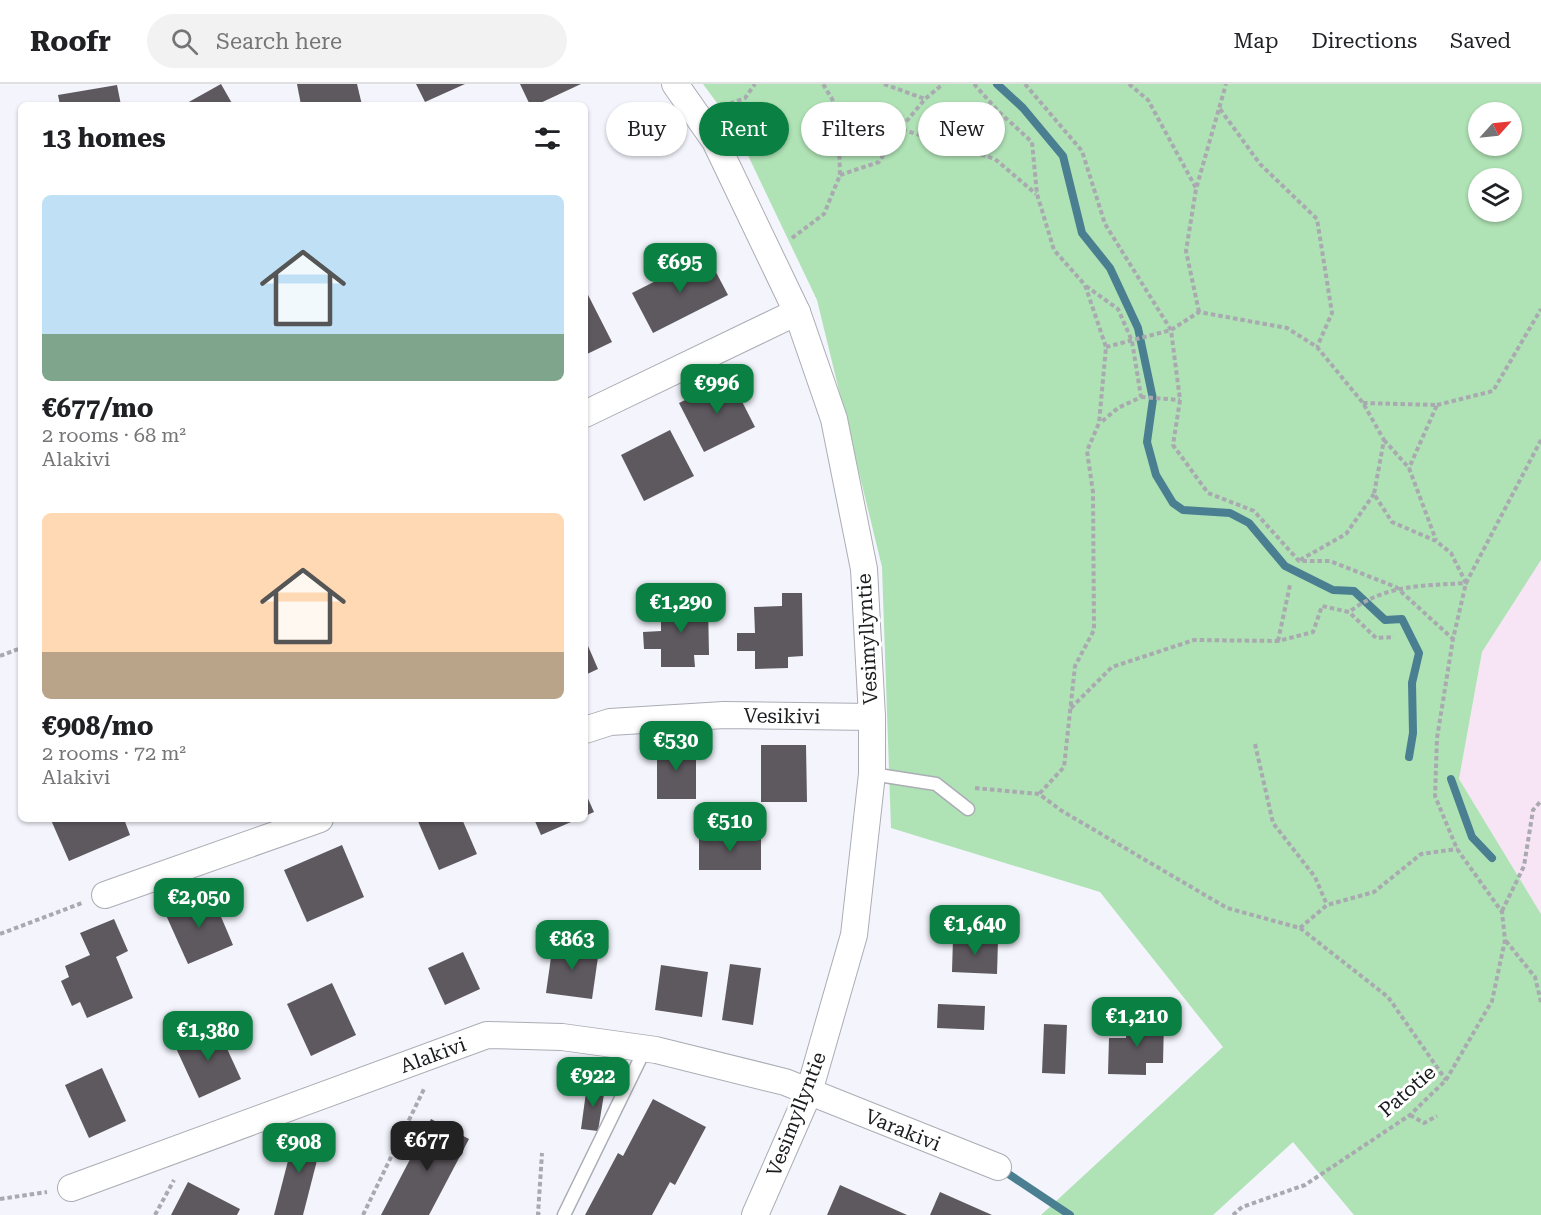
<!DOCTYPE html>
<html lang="en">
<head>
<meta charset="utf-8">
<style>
  body { margin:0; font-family:"Roboto Serif",serif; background:#f2f2f2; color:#202124; height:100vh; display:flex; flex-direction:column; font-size:22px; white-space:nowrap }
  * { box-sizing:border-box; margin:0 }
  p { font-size:20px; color:#757577 }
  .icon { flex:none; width:33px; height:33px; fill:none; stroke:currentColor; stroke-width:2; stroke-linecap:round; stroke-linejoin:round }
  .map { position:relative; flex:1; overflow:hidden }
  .side { position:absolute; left:18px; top:18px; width:570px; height:720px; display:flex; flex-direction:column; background:#fff; border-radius:9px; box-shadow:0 2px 4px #0004 }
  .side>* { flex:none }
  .top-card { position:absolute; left:606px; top:18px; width:570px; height:54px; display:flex; gap:12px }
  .needle { width:39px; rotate:63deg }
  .controls { position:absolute; left:1468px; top:18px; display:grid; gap:12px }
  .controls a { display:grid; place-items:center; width:54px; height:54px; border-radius:50%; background:#fff; box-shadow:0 2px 4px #0004; font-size:30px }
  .price { position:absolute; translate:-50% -51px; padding:0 14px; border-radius:12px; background:#0b8043; color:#fff; font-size:20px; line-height:39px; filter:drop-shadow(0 2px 3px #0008) }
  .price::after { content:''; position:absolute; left:50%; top:36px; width:18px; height:14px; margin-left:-9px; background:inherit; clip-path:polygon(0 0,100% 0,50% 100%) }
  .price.current { background:#222; color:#fff }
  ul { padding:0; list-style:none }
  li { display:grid; align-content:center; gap:12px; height:318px; padding:0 24px }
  li span { display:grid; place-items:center; height:186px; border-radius:9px; color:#555 }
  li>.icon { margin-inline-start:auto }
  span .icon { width:108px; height:108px; fill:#fffc; stroke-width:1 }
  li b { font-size:26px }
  h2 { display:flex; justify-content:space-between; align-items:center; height:72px; padding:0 24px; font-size:26px }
  .pill { padding:0 21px; border-radius:27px; background:#fff; box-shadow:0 2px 4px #0004; font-size:21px; line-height:54px }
  .pill.current { background:#0b8043; color:#fff }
  header { display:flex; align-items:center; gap:36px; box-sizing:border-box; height:84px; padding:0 30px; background:#fff; border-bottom:2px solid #e0e0e0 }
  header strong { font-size:28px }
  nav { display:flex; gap:33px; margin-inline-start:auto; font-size:21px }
  .search { width:420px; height:54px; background:#f2f2f2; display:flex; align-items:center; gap:15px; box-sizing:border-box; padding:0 21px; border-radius:33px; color:#757577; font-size:22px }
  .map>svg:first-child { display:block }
  .industrial { fill:#f7e4f4 }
  .green { fill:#afe2b5; fill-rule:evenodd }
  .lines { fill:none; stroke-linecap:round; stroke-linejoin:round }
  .stream { stroke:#4a7e91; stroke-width:8 }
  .building { fill:#5e595f }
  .service-casing { stroke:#abadb4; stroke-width:15 }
  .minor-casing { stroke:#abadb4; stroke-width:28 }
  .path { stroke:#a9aab0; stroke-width:4; stroke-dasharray:4.5 3; stroke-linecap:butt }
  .service { stroke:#fff; stroke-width:12 }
  .minor { stroke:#fff; stroke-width:26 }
  .labels { text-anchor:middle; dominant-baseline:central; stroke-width:6; stroke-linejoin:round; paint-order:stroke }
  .street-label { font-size:20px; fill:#1a1b1d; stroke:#fff }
</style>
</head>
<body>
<header>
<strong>Roofr</strong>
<div class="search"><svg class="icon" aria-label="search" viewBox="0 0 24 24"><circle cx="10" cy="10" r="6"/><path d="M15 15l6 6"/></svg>Search here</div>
<nav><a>Map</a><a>Directions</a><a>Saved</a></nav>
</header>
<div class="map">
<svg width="1541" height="1131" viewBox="0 0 1541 1131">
  <rect width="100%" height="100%" fill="#f3f4fc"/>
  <polygon class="industrial" points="1541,476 1541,830 1459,695 1482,568"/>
  <path class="green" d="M703,0H1541V476L1482,568L1459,695L1541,830V1131H1354L1293,1058L1213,1131H1041L1223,963L1100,808L891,744L882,483L817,216L734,42ZM1479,28H1512V62H1479ZM1479,94H1512V128H1479Z"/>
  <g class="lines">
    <g class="stream">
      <polyline points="997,0 1023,24 1063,72 1082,149 1110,184 1138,244 1153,315 1147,358 1156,391 1173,419 1183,426 1230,429 1249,439 1285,482 1333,506 1354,507 1385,536 1402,535 1419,569 1412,599 1413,649 1409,673"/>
      <polyline points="1451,695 1472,753 1492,774"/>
      <polyline points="1001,1085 1070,1131"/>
    </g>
  </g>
  <g class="building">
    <polygon points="221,0 233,21 189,21 187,19"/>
    <polygon points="297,0 357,0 362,21 301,21"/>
    <polygon points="416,0 465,0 425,18"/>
    <polygon points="520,0 581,0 536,21 530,21"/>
    <polygon points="117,1 121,21 60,21 58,11"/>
    <polygon points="707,171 728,211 653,249 632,209"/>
    <polygon points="585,205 612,258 585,271"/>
    <polygon points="730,294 755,343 704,368 679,319"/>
    <polygon points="670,346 694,392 644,417 621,371"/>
    <polygon points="782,509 802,509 803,572 788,573 788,584 755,585 755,567 737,567 737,549 755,549 754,523 782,522"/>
    <polygon points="661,519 708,519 709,571 694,571 695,583 661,583 661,565 644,565 643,548 661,547"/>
    <polygon points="585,555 598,585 585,591"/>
    <rect x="657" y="661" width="39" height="54"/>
    <polygon points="761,661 806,661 807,718 761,718"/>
    <polygon points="585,708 594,728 585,732"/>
    <polygon points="53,735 124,735 130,751 69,777 51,736"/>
    <polygon points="417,735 462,735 477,770 439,786"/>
    <polygon points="534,735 578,735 541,751"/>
    <polygon points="761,751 761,786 699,786 699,752"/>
    <polygon points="342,761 364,813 307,838 284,786"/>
    <polygon points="211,809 233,861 188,880 165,829"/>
    <polygon points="114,835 128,867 116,873 133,914 87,934 80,918 72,922 61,897 69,893 65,882 90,871 80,849"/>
    <polygon points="953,854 998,856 997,890 952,888"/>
    <polygon points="553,859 599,866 592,915 546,909"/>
    <polygon points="463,868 480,905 445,921 428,884"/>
    <polygon points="730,880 761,884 753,941 722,936"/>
    <polygon points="661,881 708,888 702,933 655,926"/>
    <polygon points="332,899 356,951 311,972 287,920"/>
    <polygon points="938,920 985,922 984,946 937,944"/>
    <polygon points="1127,935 1164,936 1163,979 1146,979 1146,991 1108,990 1109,954 1126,954"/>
    <polygon points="1044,940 1067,941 1065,990 1042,989"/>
    <polygon points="217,943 241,995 199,1014 175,962"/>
    <polygon points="102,984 126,1037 89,1054 65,1001"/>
    <polygon points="587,1001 605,1004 598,1047 581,1045"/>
    <polygon points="653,1015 706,1043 675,1101 670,1098 652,1131 585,1131 618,1069 623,1072"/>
    <polygon points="431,1035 469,1055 429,1131 381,1131"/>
    <polygon points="296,1046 323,1053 303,1131 274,1131"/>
    <polygon points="188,1098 240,1125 237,1131 171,1131"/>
    <polygon points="840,1101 907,1131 827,1131"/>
    <polygon points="940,1108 992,1131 930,1131"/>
  </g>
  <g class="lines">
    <g class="service-casing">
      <g id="service">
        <polyline points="872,690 936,700 968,725"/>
        <polyline points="564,1131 645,965"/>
      </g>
    </g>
    <g class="minor-casing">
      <g id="minor">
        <polyline points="675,0 715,57 797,228 834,335 864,485 872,633 872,690 854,851 809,1008 755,1131"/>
        <polyline points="585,330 797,228"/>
        <polyline points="585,646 610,638 724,631 872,633"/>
        <polyline points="105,811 320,735"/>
        <polyline points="71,1104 487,951 562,953 656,966 785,998 998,1083"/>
      </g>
    </g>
    <g class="path">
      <polyline points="884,0 925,15"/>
      <polyline points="974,0 998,27 1032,58 1037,110 1054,166 1085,201 1106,263 1099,339 1087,367 1093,408 1094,546 1075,582 1064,683 1039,710"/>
      <polyline points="1025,0 1082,67 1105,140 1171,246 1180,316 1173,361 1208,409 1254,427 1299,477 1330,477 1396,503 1453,555"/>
      <polyline points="1129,0 1148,16 1196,104"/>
      <polyline points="723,22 745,14 755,0"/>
      <polyline points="838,25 995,75 1036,110"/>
      <polyline points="1220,25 1260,80 1317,135 1332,229 1317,263"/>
      <polyline points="840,91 879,78 901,44 925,15 943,0"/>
      <polyline points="792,154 824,130 840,91 838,25 823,0"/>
      <polyline points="1086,202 1118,225 1132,257 1141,313 1118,324 1100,339"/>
      <polyline points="1199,228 1186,167 1196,105 1226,0"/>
      <path d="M1106,263L1171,246L1199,228L1287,244L1317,263L1363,319L1384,356L1374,410L1392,438L1436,457L1451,469L1466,499C1422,502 1386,500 1349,528"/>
      <polyline points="1141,313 1180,316"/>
      <polyline points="1363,319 1437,321 1409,384"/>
      <polyline points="1437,321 1493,307 1541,225"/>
      <polyline points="1384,356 1409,384 1436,456"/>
      <polyline points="1300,476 1346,450 1374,410"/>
      <polyline points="1278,557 1290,501"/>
      <polyline points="0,572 21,564"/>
      <polyline points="1071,624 1112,583 1194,556 1278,557 1313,548 1322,522 1349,528 1376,554 1394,553"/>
      <polyline points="1255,660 1273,739 1315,793 1327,821"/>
      <polyline points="975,704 1039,710 1062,727 1227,824 1300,844 1388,913 1446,996"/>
      <polyline points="1502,827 1524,782 1533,726 1541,717"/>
      <polyline points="1300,844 1327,821 1374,808 1421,770 1457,765"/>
      <polyline points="0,850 82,819"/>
      <polyline points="1506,857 1535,893 1541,918"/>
      <polyline points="1410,1031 1424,1039 1437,1032"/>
      <polyline points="0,1115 47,1108"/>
      <polyline points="155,1131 174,1096"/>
      <polyline points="363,1131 425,1003"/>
      <polyline points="540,1131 538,1130 542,1069"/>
      <polyline points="1233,1131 1242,1123 1305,1101 1410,1031 1446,996 1492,917 1505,856 1502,828 1457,765 1435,712 1437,654 1453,555 1466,499 1541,356"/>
    </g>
    <use href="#service" class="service"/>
    <use href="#minor" class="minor"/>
  </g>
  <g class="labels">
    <g class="street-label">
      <text transform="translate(867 555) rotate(-93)">Vesimyllyntie</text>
      <text transform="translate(782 632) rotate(1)">Vesikivi</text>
      <text transform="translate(433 971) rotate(-20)">Alakivi</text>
      <text transform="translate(1407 1007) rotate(-41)">Patotie</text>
      <text transform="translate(796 1030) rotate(-69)">Vesimyllyntie</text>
      <text transform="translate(903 1046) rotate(22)">Varakivi</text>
    </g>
  </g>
</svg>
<div class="controls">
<a><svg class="needle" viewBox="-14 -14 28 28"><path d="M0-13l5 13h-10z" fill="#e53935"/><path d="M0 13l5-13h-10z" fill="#757577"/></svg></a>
<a><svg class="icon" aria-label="layers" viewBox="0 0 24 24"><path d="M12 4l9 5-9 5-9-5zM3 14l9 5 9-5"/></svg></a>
</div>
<b class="price" style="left:680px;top:210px">€695</b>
<b class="price" style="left:717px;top:331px">€996</b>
<b class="price" style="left:681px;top:550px">€1,290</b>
<b class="price" style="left:676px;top:688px">€530</b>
<b class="price" style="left:730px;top:769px">€510</b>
<b class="price" style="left:199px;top:845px">€2,050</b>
<b class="price" style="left:975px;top:872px">€1,640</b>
<b class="price" style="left:572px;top:887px">€863</b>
<b class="price" style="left:1137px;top:964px">€1,210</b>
<b class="price" style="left:208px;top:978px">€1,380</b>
<b class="price" style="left:593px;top:1024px">€922</b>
<b class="price current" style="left:427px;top:1088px">€677</b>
<b class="price" style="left:299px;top:1090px">€908</b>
<div class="top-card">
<a class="pill">Buy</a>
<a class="pill current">Rent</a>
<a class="pill">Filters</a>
<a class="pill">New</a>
</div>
<section class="side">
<h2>13 homes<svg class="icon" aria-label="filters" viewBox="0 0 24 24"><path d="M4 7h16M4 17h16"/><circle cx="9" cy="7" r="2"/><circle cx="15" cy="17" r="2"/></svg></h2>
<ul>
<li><span style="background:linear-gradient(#bfe0f5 75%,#7fa58c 0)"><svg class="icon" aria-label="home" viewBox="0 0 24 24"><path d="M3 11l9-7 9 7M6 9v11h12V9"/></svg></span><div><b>€677/mo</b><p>2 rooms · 68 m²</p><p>Alakivi</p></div></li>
<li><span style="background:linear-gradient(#ffd9b3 75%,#b9a48a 0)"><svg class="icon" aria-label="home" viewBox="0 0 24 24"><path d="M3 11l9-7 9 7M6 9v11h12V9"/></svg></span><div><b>€908/mo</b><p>2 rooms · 72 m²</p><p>Alakivi</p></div></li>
</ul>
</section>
</div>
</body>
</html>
